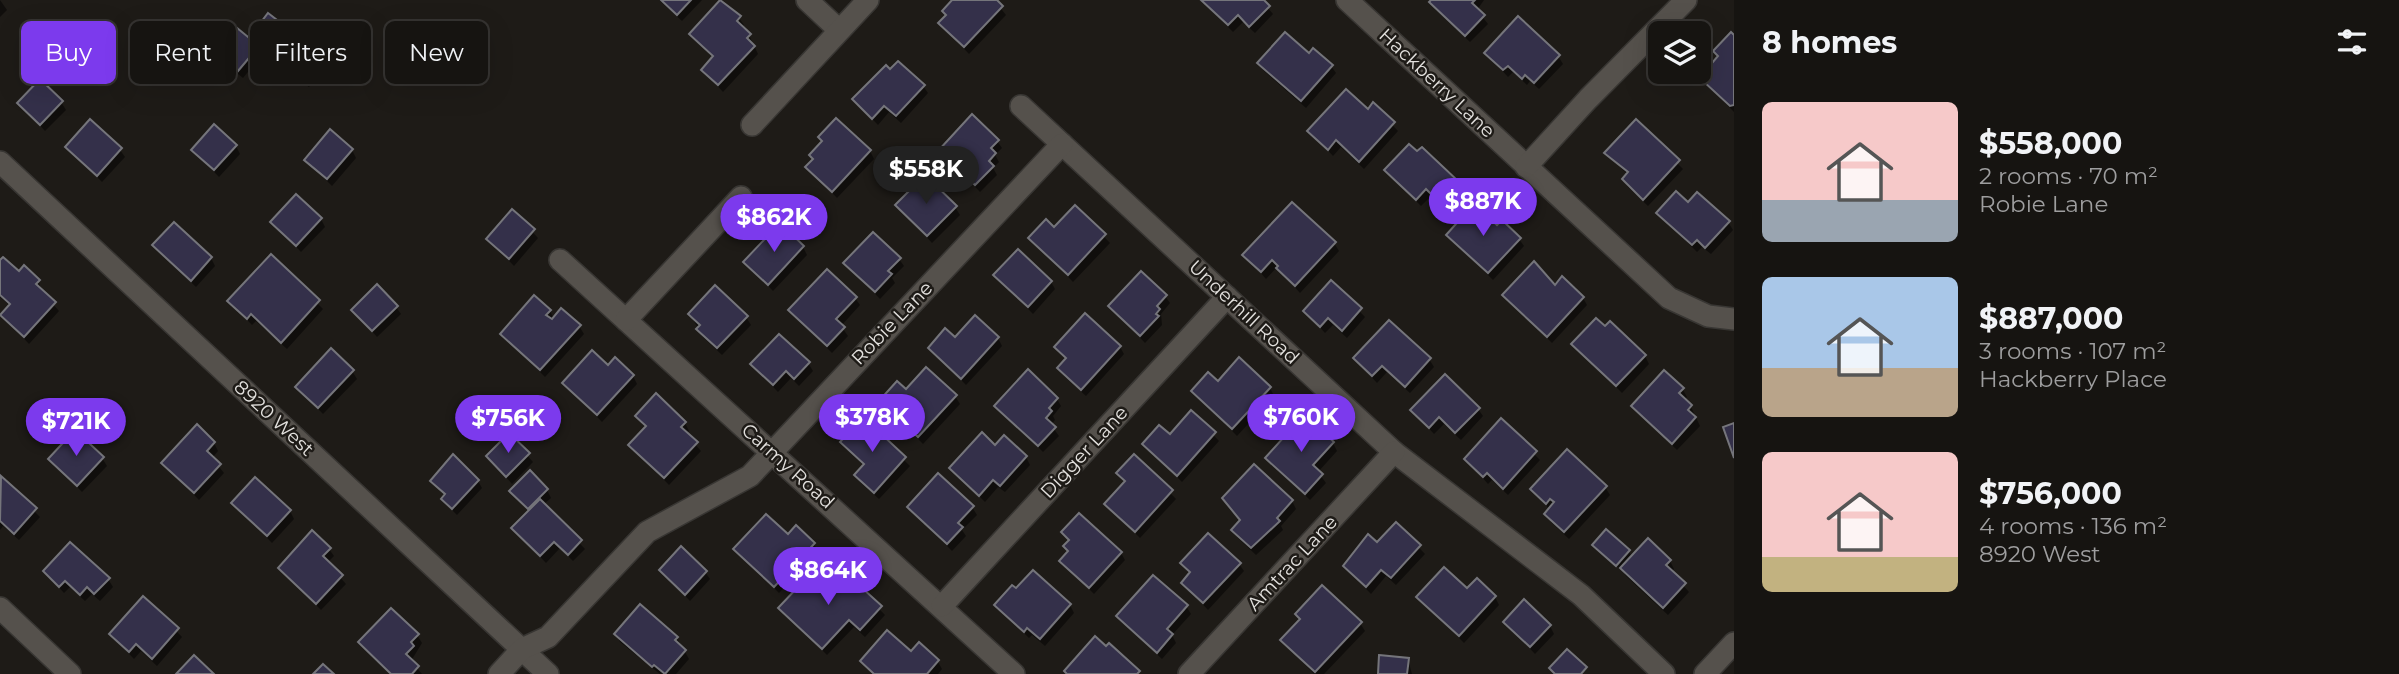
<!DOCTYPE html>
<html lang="en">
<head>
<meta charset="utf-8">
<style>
  body { margin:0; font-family:Montserrat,sans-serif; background:#23211f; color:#f1f3f6; height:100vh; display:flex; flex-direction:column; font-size:26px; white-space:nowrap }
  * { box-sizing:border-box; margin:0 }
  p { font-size:23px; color:#9e9e9f }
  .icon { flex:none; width:38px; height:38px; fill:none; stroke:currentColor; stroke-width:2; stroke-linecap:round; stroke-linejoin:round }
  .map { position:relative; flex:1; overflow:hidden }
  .panel { display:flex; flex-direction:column; background:#161411; width:665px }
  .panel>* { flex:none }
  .banner { position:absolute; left:21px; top:21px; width:665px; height:63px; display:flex; gap:14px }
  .fabs { position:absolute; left:1648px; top:21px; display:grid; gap:14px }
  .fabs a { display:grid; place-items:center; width:63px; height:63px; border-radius:10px; background:#161411; box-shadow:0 7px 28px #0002,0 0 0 2px #353331; font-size:35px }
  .price { position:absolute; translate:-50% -60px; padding:0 16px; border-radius:24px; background:#7c3aed; color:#fff; font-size:23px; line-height:46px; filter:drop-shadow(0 2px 4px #0008) }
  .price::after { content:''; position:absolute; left:50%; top:42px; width:21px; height:16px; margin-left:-10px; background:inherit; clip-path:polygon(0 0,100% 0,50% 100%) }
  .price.on { background:#222; color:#fff }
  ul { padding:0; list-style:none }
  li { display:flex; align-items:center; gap:21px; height:175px; padding:0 28px }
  li span { display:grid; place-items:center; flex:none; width:196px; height:140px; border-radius:10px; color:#555 }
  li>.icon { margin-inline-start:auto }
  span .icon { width:84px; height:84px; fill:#fffc; stroke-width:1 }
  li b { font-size:30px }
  h2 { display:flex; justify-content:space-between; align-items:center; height:84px; padding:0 28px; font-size:30px }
  .chip { padding:0 24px; border-radius:10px; background:#161411; box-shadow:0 7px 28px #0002,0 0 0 2px #353331; font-size:24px; line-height:63px }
  .chip.on { background:#7c3aed; color:#fff }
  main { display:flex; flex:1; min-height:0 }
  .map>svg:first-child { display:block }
  .shadow { fill:#0007 }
  .building { fill:#34304a; stroke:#75757b; stroke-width:2 }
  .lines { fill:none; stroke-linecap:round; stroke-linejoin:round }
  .minor-casing { stroke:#383633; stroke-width:24 }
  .minor { stroke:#55514c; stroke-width:21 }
  .labels { text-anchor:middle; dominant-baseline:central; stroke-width:5; stroke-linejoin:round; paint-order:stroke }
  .street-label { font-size:19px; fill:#e3e1de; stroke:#1e1b17 }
</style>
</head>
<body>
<main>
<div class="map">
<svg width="1734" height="674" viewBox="0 0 1734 674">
  <rect width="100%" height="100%" fill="#1e1b17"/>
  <g class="shadow">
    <polygon points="0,0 7,10 0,17"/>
    <polygon points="659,0 702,0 682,21"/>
    <polygon points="954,0 994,0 1006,15 969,54 940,23"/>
    <polygon points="1201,0 1261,0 1273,14 1255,33 1243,22 1233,32"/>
    <polygon points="1434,0 1484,0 1477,10 1488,24 1470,42 1436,10 1432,2"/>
    <polygon points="739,18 744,25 741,28 749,35 758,54 723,92 703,70 713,58 691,34"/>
    <polygon points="1734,37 1734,112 1705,82 1711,75 1708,70"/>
    <polygon points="299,38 331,46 336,53 309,87 264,52 243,78 217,57 212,49 249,40"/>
    <polygon points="1486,53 1558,56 1563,64 1539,89 1530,81 1527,85 1513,72 1508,77"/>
    <polygon points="1309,55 1331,66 1336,73 1306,108 1264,71 1259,63"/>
    <polygon points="890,72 923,86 928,93 901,123 889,112 878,125 854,100"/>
    <polygon points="61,102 66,110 45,131 20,103"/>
    <polygon points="1373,105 1398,131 1364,169 1341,147 1333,156 1310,131 1368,111"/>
    <polygon points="1636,122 1683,169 1648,206 1628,187 1624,180 1628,175 1606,153"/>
    <polygon points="820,138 870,151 874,159 837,198 808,167 823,143"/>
    <polygon points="997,141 1002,148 995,155 999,162 993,168 997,175 980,192 941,151"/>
    <polygon points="236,146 240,154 219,177 193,150"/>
    <polygon points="67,147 120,150 125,157 102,182"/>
    <polygon points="352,150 356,158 332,186 306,160"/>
    <polygon points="1386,171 1456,181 1460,189 1443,207 1431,196 1421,206"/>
    <polygon points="1688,204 1728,222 1733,230 1711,254 1702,247 1697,252 1659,214"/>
    <polygon points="897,205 955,207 960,215 932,243"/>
    <polygon points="1075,207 1110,243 1073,282 1031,238 1054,229"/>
    <polygon points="513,211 538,238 514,266 488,239"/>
    <polygon points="321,219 325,227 301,252 273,222"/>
    <polygon points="1497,228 1519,239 1524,246 1493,280 1448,235"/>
    <polygon points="1334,243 1339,251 1300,293 1277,267 1266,279 1245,255"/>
    <polygon points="154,246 211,258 215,266 196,287"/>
    <polygon points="803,247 807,255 773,291 746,262"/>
    <polygon points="271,257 323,309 287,349 256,321 252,325 229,301"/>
    <polygon points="899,259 904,266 892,278 895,283 880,299 846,263"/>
    <polygon points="0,263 19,274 24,268 39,281 41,291 59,311 29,344 2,315 10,306 0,297"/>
    <polygon points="996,276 1051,282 1055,289 1033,314"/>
    <polygon points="1331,282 1365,317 1347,338 1333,325 1325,333 1305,311"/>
    <polygon points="1555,287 1583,298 1587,305 1552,343 1504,295"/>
    <polygon points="1165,296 1170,303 1161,314 1162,325 1145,343 1110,306"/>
    <polygon points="855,298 860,305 841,326 848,336 832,353 790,311"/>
    <polygon points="396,307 401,314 377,337 354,310"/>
    <polygon points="550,311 554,319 579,326 584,334 545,377 502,334"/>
    <polygon points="690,314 746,317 751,325 722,355 703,337"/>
    <polygon points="998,338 1002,346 966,385 930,348 955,339"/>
    <polygon points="1574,344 1645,356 1649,364 1622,393"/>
    <polygon points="1057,347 1120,347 1124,354 1086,396 1064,376 1059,368 1067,360"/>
    <polygon points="1355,359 1429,359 1434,367 1410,393 1387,372 1377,383"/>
    <polygon points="808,363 813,371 799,386 791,378 778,392 752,365"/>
    <polygon points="352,371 357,379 323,414 297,387"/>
    <polygon points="1664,373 1683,390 1687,397 1684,400 1691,407 1700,426 1677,450 1633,407"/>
    <polygon points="633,376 637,384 602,422 564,383"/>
    <polygon points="1218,383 1270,388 1274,396 1237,436 1193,391"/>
    <polygon points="906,392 955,396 960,404 923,444 881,401"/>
    <polygon points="1057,399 1061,406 1053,416 1055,420 1051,425 1059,436 1043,452 997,406"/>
    <polygon points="1478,409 1483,416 1461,440 1444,424 1434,434 1412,410"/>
    <polygon points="1192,413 1219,441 1182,482 1144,444 1170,437"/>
    <polygon points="637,417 685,423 689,431 686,434 701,451 669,485 630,445 646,428"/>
    <polygon points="863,420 910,466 879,499 861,483 857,475 864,466 842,442"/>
    <polygon points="1501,421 1540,460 1508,495 1492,480 1488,484 1466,459"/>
    <polygon points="509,435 533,462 512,484 488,456"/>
    <polygon points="214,443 218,451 212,458 224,473 199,500 163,463"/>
    <polygon points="1333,443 1337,451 1318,472 1326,483 1310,500 1267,458"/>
    <polygon points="995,448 1026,457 1030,465 1005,492 998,487 985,502 951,468"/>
    <polygon points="1134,456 1176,499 1140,538 1106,504 1126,483 1118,473"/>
    <polygon points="102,458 107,466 82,492 50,459"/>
    <polygon points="1,478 40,517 19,540 3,526 0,530"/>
    <polygon points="432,481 478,481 482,488 457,515 448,506 443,499 445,496"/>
    <polygon points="1605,487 1610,495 1569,539 1551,522 1546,514 1550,510 1532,489"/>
    <polygon points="547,490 551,498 543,505 585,549 573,561 560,548 546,563 514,529 529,512 511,491"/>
    <polygon points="1292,501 1296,509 1281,526 1283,530 1256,555 1238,538 1233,530 1240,523 1234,511"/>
    <polygon points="233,503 290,511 294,519 272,543"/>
    <polygon points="972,507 977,515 962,530 966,536 952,551 909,508"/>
    <polygon points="1396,524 1425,554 1396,585 1386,576 1371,594 1345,567 1378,545"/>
    <polygon points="1063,532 1121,553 1125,560 1094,594 1061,561 1069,553 1065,547 1070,542"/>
    <polygon points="788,537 814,544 818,551 779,593 736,549"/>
    <polygon points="1596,548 1629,551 1632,558 1670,561 1674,569 1671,572 1689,592 1668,615 1626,576 1620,566 1619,568"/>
    <polygon points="329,549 334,556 327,563 346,584 321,610 280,568"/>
    <polygon points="1182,563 1239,564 1244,571 1208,610 1183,583 1190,574"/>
    <polygon points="661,570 705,572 710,579 690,601"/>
    <polygon points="45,572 108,579 113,587 100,601 92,594 85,601 70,587 64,593"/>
    <polygon points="852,581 885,615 865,637 854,627 827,655 781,609 842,592"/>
    <polygon points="1016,591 1070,605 1074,613 1045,646 1032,635 1029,638 996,605"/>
    <polygon points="1467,591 1495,597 1499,605 1464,643 1419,597"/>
    <polygon points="144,598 182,637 157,666 141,651 134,659 111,635"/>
    <polygon points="1186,606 1191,614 1172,635 1176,643 1162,659 1118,617"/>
    <polygon points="1297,614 1360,623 1365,631 1324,674 1314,674 1282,640 1301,621"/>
    <polygon points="1505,622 1550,626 1554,634 1535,654"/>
    <polygon points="616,634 677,638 689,659 676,674 660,674 620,642"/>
    <polygon points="417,635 422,643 411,661 422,674 390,674 360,643"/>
    <polygon points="919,644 938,662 942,669 938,674 872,674 862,661 911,653"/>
    <polygon points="1408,660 1412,674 1379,674"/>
  </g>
  <g class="building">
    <polygon points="661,0 691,0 677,15"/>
    <polygon points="720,0 741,16 737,21 751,34 747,38 755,46 718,85 701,70 713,56 689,34"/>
    <polygon points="952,0 997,0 1003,6 964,47 938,23 946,15 942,11"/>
    <polygon points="1201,0 1264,0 1270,6 1249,27 1238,15 1228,25"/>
    <polygon points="1431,0 1475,0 1472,3 1485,15 1465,36 1429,2"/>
    <polygon points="268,13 298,36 307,25 333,44 304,81 249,38"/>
    <polygon points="1518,16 1560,55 1534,83 1525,75 1522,79 1508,66 1503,70 1484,53"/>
    <polygon points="231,23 259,46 238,71 210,49"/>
    <polygon points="1285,32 1309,53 1313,48 1333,65 1301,101 1257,63"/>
    <polygon points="1731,32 1734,35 1734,105 1730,106 1703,81 1710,73 1706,70 1718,56 1713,51"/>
    <polygon points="898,61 925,85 896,116 884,106 872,119 852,99 886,65 890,69"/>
    <polygon points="40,79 63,101 40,125 17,103"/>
    <polygon points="1346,89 1368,109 1373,102 1395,122 1359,162 1336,140 1328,150 1307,131"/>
    <polygon points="972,114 999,140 991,148 996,153 989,161 994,166 975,185 938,151"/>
    <polygon points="836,118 871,150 832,192 805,167 813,159 809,155 822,141 818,137"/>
    <polygon points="90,119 122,148 97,176 65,147"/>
    <polygon points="1636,119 1680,160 1643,200 1622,179 1628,172 1604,153"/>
    <polygon points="214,124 237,145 214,170 191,150"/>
    <polygon points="330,129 353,149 327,179 304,160"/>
    <polygon points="1409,144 1417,151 1422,147 1457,180 1438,201 1426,189 1416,200 1384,170"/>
    <polygon points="925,175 957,206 927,236 895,205"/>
    <polygon points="1676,191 1688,202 1697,192 1730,221 1705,248 1697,240 1692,245 1656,213"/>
    <polygon points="296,194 322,218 296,246 270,222"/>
    <polygon points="1292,202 1336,242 1295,286 1276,268 1278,266 1272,260 1261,272 1242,255"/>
    <polygon points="1474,204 1497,225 1502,220 1521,238 1488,273 1446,235"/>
    <polygon points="1075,205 1106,234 1068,275 1028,238 1046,219 1054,227"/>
    <polygon points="512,209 535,229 509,259 486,239"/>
    <polygon points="174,222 212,257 191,281 152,245"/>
    <polygon points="780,223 804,246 768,285 743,262"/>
    <polygon points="873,232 901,258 888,271 892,274 875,292 843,263"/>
    <polygon points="1018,249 1052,281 1028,307 993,275"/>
    <polygon points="271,254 320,300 281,343 251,314 247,319 227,301"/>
    <polygon points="3,257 19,271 24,265 40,280 36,284 56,302 24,337 0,315 10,304 0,295 0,260"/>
    <polygon points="1534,261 1555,285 1562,276 1584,297 1547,337 1502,295"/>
    <polygon points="827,269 857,297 836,319 845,327 827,346 788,310"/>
    <polygon points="1141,271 1167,295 1157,306 1160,309 1156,314 1159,316 1140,336 1108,306"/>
    <polygon points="1331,280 1362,308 1342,331 1328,318 1320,327 1303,311"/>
    <polygon points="377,284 398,306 372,331 351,310"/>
    <polygon points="715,285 748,316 717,348 696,329 700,325 688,314"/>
    <polygon points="534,295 551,310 546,315 552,319 561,308 581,325 540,370 500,334"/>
    <polygon points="1085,313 1121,346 1081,390 1057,368 1066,358 1054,347"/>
    <polygon points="975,315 999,337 961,379 928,348 945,328 955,337"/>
    <polygon points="1596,318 1605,326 1610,321 1646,355 1616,386 1571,344"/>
    <polygon points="1389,320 1431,358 1405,387 1382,366 1372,376 1353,358"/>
    <polygon points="779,334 810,362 794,379 786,371 773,385 750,364"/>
    <polygon points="331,348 354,370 318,408 295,387"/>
    <polygon points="592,350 608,365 615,357 634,375 597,415 562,383"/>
    <polygon points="1239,357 1271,387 1232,429 1191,391 1208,372 1218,381"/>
    <polygon points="926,367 957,395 918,437 879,401 897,381 906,389"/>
    <polygon points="1028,369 1058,398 1049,408 1052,411 1046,418 1056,427 1038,446 994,406"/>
    <polygon points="1664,370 1684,388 1679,393 1692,405 1688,410 1696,417 1672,444 1631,406"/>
    <polygon points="1445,374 1480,408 1455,433 1439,417 1429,428 1410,410"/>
    <polygon points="656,393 686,422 681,427 698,442 664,478 628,445 646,426 635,416"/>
    <polygon points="1191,410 1216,432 1177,476 1142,444 1159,425 1170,434"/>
    <polygon points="1304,415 1334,442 1313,465 1323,474 1305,494 1265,458"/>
    <polygon points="863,417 906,457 874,493 854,475 864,464 840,442"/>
    <polygon points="1501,418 1537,451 1503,489 1487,473 1483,477 1464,459"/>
    <polygon points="1734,423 1734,458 1723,427"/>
    <polygon points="197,424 215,442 207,451 221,464 194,493 161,463"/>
    <polygon points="75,430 104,457 77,486 48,459"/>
    <polygon points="982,432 995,445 1004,435 1027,456 1000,486 993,480 979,496 949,468"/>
    <polygon points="509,433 530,453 506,477 486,456"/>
    <polygon points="1567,449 1607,486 1564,532 1544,514 1554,502 1550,499 1546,504 1530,489"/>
    <polygon points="453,454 479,480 452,509 441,499 445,494 430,481"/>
    <polygon points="1134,454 1173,490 1135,532 1104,504 1125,481 1116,473"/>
    <polygon points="1254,464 1293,500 1277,518 1280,521 1251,548 1231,530 1240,520 1222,498"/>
    <polygon points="530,470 548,489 528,509 509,491"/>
    <polygon points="938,473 974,506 958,523 963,527 947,544 907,507"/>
    <polygon points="1,476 37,508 14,534 0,521"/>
    <polygon points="255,477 291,510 267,536 231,503"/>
    <polygon points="540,499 582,540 568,555 554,542 540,556 511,528"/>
    <polygon points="1079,513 1122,552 1089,588 1059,561 1068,551 1063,546 1069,540 1061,532"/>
    <polygon points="766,514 788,534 796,525 815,543 774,587 733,549"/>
    <polygon points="1396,522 1421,545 1391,578 1381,570 1366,587 1343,566 1368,534 1377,542"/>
    <polygon points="1606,529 1630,550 1616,566 1592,545"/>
    <polygon points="312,530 331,548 323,556 343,575 316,604 278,568"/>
    <polygon points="1208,533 1241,563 1203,603 1181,583 1190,572 1180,563"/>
    <polygon points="1648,538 1671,560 1666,565 1686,583 1663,608 1620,568"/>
    <polygon points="70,542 110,578 94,594 87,587 80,595 65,581 59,587 43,571"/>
    <polygon points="681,546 707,571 685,595 659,570"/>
    <polygon points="817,567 842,590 852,579 882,606 860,630 849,620 822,649 778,608"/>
    <polygon points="1444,567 1467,588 1477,578 1496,596 1459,636 1416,597"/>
    <polygon points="1033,570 1071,604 1040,639 1027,628 1024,632 994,605 1012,585 1016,588"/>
    <polygon points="1153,575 1188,605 1167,629 1173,634 1157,653 1116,616"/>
    <polygon points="1322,585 1362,622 1315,672 1280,640 1300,619 1295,614"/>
    <polygon points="143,596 179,628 152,659 136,644 129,652 109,634"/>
    <polygon points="1524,599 1551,625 1530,647 1503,622"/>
    <polygon points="640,604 678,637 675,640 686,650 665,674 654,665 652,667 614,634"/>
    <polygon points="391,608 419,634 411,642 414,646 406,654 419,666 412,674 391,674 358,642"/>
    <polygon points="887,630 911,651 919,642 939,660 927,674 874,674 860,661"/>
    <polygon points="1095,636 1106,646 1109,643 1140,671 1137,674 1067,674 1064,671"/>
    <polygon points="1567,649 1587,667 1581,674 1555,674 1549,668"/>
    <polygon points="194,655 214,674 176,674"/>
    <polygon points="1379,655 1409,658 1407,674 1378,674"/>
    <polygon points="323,664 334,674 313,674"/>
  </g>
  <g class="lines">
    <g class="minor-casing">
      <g id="minor">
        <polyline points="807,0 839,30"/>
        <polyline points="1347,0 1669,298 1708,316 1734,319"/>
        <polyline points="1021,106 1394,452 1581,595 1664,674"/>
        <polyline points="752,125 868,0"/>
        <polyline points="0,162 548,674"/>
        <polyline points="1526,167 1588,99 1686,0"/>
        <polyline points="560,260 1014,674"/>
        <polyline points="626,320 741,197"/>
        <polyline points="942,606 1227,297"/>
        <polyline points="0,608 70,674"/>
        <polyline points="499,674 522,649 548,637 647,532 750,476 1062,144"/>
        <polyline points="1189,674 1394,452"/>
        <polyline points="1705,674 1734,643"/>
      </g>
    </g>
    <use href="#minor" class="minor"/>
  </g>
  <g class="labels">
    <g class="street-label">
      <text transform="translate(1437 83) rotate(43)">Hackberry Lane</text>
      <text transform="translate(1244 312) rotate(43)">Underhill Road</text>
      <text transform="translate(892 323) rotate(-46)">Robie Lane</text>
      <text transform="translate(274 418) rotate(43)">8920 West</text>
      <text transform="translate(1084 452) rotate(-47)">Digger Lane</text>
      <text transform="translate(788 466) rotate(42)">Carmy Road</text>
      <text transform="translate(1292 563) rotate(-47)">Amtrac Lane</text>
    </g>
  </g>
</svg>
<div class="fabs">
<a><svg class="icon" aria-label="layers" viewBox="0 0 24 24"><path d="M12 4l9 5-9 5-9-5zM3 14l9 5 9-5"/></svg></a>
</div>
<b class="price on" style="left:926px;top:206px">$558K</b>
<b class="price" style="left:1483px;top:238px">$887K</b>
<b class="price" style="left:774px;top:254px">$862K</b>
<b class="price" style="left:872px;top:454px">$378K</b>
<b class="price" style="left:1301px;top:454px">$760K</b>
<b class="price" style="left:508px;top:455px">$756K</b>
<b class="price" style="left:76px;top:458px">$721K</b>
<b class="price" style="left:828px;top:607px">$864K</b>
<div class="banner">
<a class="chip on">Buy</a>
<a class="chip">Rent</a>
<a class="chip">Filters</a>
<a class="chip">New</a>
</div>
</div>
<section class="panel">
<h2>8 homes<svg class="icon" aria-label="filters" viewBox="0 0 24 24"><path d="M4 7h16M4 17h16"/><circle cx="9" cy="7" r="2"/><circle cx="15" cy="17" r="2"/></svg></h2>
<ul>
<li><span style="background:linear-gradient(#f6c9c9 70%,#9aa5b1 0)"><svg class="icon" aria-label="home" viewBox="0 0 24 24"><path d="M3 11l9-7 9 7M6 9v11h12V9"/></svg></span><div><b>$558,000</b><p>2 rooms · 70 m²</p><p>Robie Lane</p></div></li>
<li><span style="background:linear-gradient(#a9c7e8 65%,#b9a48a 0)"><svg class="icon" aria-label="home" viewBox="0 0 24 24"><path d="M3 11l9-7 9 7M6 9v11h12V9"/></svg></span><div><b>$887,000</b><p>3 rooms · 107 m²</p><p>Hackberry Place</p></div></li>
<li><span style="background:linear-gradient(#f6c9c9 75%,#c2b280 0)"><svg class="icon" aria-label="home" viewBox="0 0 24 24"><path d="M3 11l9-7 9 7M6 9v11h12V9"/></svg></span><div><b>$756,000</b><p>4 rooms · 136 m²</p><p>8920 West</p></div></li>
</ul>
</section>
</main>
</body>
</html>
